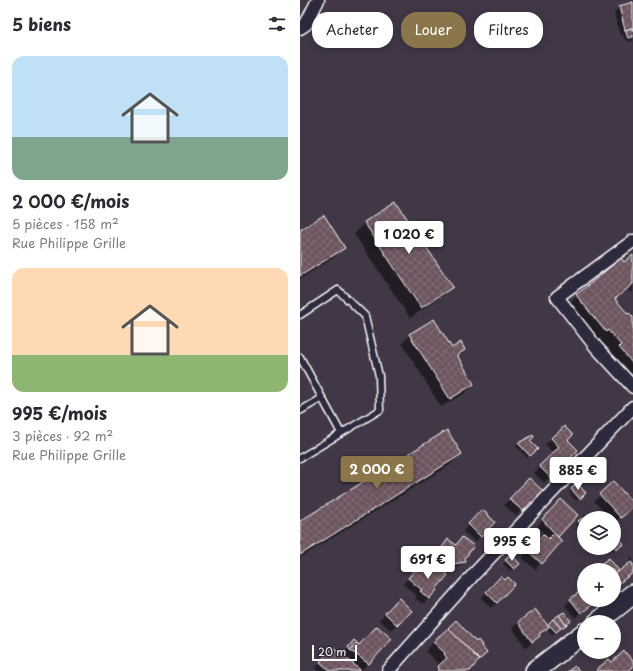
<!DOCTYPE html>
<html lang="fr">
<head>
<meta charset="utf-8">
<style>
  body { margin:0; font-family:"Playpen Sans",sans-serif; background:#f2f2f3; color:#2b2b33; height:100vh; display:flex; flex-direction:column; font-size:15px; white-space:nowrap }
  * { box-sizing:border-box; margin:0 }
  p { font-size:13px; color:#7c7c81 }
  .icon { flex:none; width:22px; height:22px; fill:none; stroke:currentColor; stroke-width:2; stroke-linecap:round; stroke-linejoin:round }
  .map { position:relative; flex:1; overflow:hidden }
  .sheet { display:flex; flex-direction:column; background:#fff; width:300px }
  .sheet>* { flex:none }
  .top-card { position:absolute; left:12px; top:12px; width:261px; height:36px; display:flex; gap:8px }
  .fabs { position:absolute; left:277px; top:511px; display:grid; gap:8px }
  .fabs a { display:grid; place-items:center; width:44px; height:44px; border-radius:50%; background:#fff; box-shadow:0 2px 10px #0003; font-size:20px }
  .scale { position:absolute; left:12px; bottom:10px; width:45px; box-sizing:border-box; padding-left:4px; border:2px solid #fff; border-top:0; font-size:11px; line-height:14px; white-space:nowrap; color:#fff; -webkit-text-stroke:3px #2f2a3d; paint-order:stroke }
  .price { position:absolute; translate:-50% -34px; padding:0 9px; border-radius:4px; background:#fff; color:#222; font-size:13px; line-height:26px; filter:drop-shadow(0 1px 2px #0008) }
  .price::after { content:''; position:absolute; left:50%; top:24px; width:12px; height:9px; margin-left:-6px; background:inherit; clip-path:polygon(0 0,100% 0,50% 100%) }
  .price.on { background:#8a764a; color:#fff }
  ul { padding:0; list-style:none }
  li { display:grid; align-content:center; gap:8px; height:212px; padding:0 12px }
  li span { display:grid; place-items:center; height:124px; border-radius:12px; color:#555 }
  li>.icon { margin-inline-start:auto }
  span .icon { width:72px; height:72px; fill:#fffc; stroke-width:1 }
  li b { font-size:17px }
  h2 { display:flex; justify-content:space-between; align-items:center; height:48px; padding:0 12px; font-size:17px }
  .tag { padding:0 14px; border-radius:16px; background:#fff; box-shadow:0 2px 10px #0003; font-size:14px; line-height:36px }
  .tag.on { background:#8a764a; color:#fff }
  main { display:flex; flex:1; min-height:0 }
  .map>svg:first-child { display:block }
  .shadow { fill:#0007 }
  .building { fill:url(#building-cross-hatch); stroke:#fff }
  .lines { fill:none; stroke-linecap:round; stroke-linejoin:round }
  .service-casing { stroke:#fff; stroke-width:9 }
  .minor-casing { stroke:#fff; stroke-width:15 }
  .primary-casing { stroke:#fff; stroke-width:22 }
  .service { stroke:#2f2a3d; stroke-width:6 }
  .minor { stroke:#2f2a3d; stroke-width:12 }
  .primary { stroke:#2f2a3d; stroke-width:19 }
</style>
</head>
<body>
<main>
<section class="sheet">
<h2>5 biens<svg class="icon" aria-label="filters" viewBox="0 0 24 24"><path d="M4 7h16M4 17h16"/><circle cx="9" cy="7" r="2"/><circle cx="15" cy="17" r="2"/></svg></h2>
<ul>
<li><span style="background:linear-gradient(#bfe0f5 65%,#7fa58c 0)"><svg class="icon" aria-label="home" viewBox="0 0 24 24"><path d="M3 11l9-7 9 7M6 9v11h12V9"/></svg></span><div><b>2 000 €/mois</b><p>5 pièces · 158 m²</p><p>Rue Philippe Grille</p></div></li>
<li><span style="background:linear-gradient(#ffd9b3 70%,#8fb573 0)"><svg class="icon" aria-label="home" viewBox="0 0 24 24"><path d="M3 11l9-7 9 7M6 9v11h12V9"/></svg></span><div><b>995 €/mois</b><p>3 pièces · 92 m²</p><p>Rue Philippe Grille</p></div></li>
</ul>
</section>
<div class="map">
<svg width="333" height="671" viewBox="0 0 333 671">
  <defs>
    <pattern id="building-cross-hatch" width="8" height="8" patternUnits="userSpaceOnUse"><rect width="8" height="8" fill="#6c545e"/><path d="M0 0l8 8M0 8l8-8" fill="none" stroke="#826e76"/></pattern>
  </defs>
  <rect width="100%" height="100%" fill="#413747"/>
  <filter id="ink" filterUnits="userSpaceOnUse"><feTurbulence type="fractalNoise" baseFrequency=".025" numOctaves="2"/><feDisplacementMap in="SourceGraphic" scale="8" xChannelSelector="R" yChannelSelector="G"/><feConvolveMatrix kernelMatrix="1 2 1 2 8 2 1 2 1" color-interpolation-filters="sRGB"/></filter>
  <g filter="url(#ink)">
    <g class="shadow">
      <polygon points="333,3 333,41 329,42 328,40 325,40 323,34 320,35 314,13 320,7"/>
      <polygon points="65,223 151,287 141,297 110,318 54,234"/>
      <polygon points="0,231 44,248 33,258 0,279"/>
      <polygon points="333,256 333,291 331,293 327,289 315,300 328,315 333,319 333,372 326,378 266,307 276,296 321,259 324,264"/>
      <polygon points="110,335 152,349 164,350 157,357 173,384 165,393 141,407 102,343"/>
      <polygon points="255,436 266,440 277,450 244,483 234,473 254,454 245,444"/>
      <polygon points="229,441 236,449 227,458 216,446 219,444"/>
      <polygon points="161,454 150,465 0,558 0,522"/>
      <polygon points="313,482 333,504 333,506 314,523 314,518 309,518 294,501"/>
      <polygon points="223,485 242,492 226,509 225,508 216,516 204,505"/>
      <polygon points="276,485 284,493 276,501 269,493"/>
      <polygon points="255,506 277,515 257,537 261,542 235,569 222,558 244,534 237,526"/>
      <polygon points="176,517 194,522 175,542 163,531"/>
      <polygon points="282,520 284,522 278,527 276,525"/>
      <polygon points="314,541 320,546 313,551 311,548 314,548"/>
      <polygon points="143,547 164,557 165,561 159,567 144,571 140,568 129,598 123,604 115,598 117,596 103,584 121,564 131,573 138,568 141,565 133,559"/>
      <polygon points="211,556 218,564 210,571 203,564"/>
      <polygon points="333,557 333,572 316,585 314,584 314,570 294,570 309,559 319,573 331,563 329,561"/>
      <polygon points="201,577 197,602 191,608 181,598"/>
      <polygon points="284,589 284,600 300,600 275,618 265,605"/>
      <polygon points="99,599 110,611 91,630 79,620"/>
      <polygon points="235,610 247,626 249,624 267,624 252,634 247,628 233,642 226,647 212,628"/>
      <polygon points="91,639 62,670 45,656 48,653 46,651 54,642 59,646"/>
      <polygon points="134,642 169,671 135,671 139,667 136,664 137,663 125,651"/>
      <polygon points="27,654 57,671 18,671 15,669"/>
    </g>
    <g class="building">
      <polygon points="333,2 333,31 332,28 325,30 319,6"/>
      <polygon points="332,28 333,37 328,38 325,30"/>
      <polygon points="96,202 153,287 121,308 64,222"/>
      <polygon points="24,215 45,248 0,276 0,230"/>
      <polygon points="333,255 333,284 315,299 328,314 329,313 333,317 333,364 319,347 321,345 308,330 306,332 276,295 321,258 324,262"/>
      <polygon points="134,319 152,348 161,342 165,350 157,355 174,384 150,399 109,334"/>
      <polygon points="264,426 273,435 268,440 278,450 251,478 239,466 259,447 251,438 255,434 256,435"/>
      <polygon points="147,430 162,454 0,555 0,521"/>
      <polygon points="233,435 234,437 230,441 238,449 230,456 218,443"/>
      <polygon points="229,478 244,492 233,503 231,502 223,511 209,499"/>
      <polygon points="313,481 333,503 333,507 321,518 299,494"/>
      <polygon points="277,483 286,493 280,499 271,489"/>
      <polygon points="261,499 278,515 258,537 242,519"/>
      <polygon points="182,509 195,522 181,537 168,524"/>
      <polygon points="282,518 284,523 282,525 278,521"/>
      <polygon points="254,533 262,541 242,564 228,551 243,534 248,539"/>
      <polygon points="318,536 324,544 316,549 314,546 314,539"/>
      <polygon points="162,537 174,546 165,558 166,562 153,564 151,566 144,561 146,559 138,553 148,539 156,545"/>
      <polygon points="211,554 220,564 214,569 205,560"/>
      <polygon points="309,558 319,571 314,575 314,570 297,570 295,568"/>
      <polygon points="331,562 333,564 333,573 319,583 314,575"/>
      <polygon points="121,563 131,572 136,566 148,575 136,589 137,590 129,599 120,591 122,590 108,578"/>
      <polygon points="201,576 205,580 208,577 215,584 197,603 186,592"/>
      <polygon points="314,576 318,582 314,585"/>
      <polygon points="284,588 284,600 299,600 281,613 270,599"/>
      <polygon points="99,598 112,611 97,625 85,613"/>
      <polygon points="235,609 249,627 239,634 240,636 232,642 218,622"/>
      <polygon points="264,612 271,621 266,625 259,615"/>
      <polygon points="259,615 266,625 261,628 253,619"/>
      <polygon points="253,619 261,628 256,632 248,624"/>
      <polygon points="156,620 176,642 178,640 182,645 181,646 187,653 179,660 148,628"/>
      <polygon points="77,626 92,639 69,664 50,650 57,643 59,645"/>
      <polygon points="148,628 179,660 170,671 138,671 139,668 138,666 147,658 144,654 145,653 133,642"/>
      <polygon points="54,640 57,643 50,650 48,647"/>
      <polygon points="33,647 60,670 59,671 30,671 20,662"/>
      <polygon points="324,651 333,661 333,667 328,671 297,671 296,670 309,659 312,662"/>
      <polygon points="275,666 279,671 268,671"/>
    </g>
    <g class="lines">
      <g class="service-casing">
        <g id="service">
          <polyline points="0,315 38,290 65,316 79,376 80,410 0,458"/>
          <polyline points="0,357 41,433"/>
          <polyline points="0,411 22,398"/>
        </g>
      </g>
      <g class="minor-casing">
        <g id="minor">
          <polyline points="0,28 6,24 18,0"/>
          <polyline points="333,241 257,297 296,347 333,387"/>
          <polyline points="88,671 175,573 333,407"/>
        </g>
      </g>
      <g class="primary-casing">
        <g id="primary">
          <polyline points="298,622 333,594"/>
          <polyline points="235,671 284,633"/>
        </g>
      </g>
      <use href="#service" class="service"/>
      <use href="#minor" class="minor"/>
      <use href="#primary" class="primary"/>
    </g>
  </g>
</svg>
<div class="fabs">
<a><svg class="icon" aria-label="layers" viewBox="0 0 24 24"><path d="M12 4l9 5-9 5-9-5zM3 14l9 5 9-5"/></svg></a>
<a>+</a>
<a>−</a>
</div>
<div class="scale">20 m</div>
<b class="price" style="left:109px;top:255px">1 020 €</b>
<b class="price on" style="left:77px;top:490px">2 000 €</b>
<b class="price" style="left:278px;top:491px">885 €</b>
<b class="price" style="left:212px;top:562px">995 €</b>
<b class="price" style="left:128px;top:580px">691 €</b>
<div class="top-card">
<a class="tag">Acheter</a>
<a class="tag on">Louer</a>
<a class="tag">Filtres</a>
</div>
</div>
</main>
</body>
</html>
